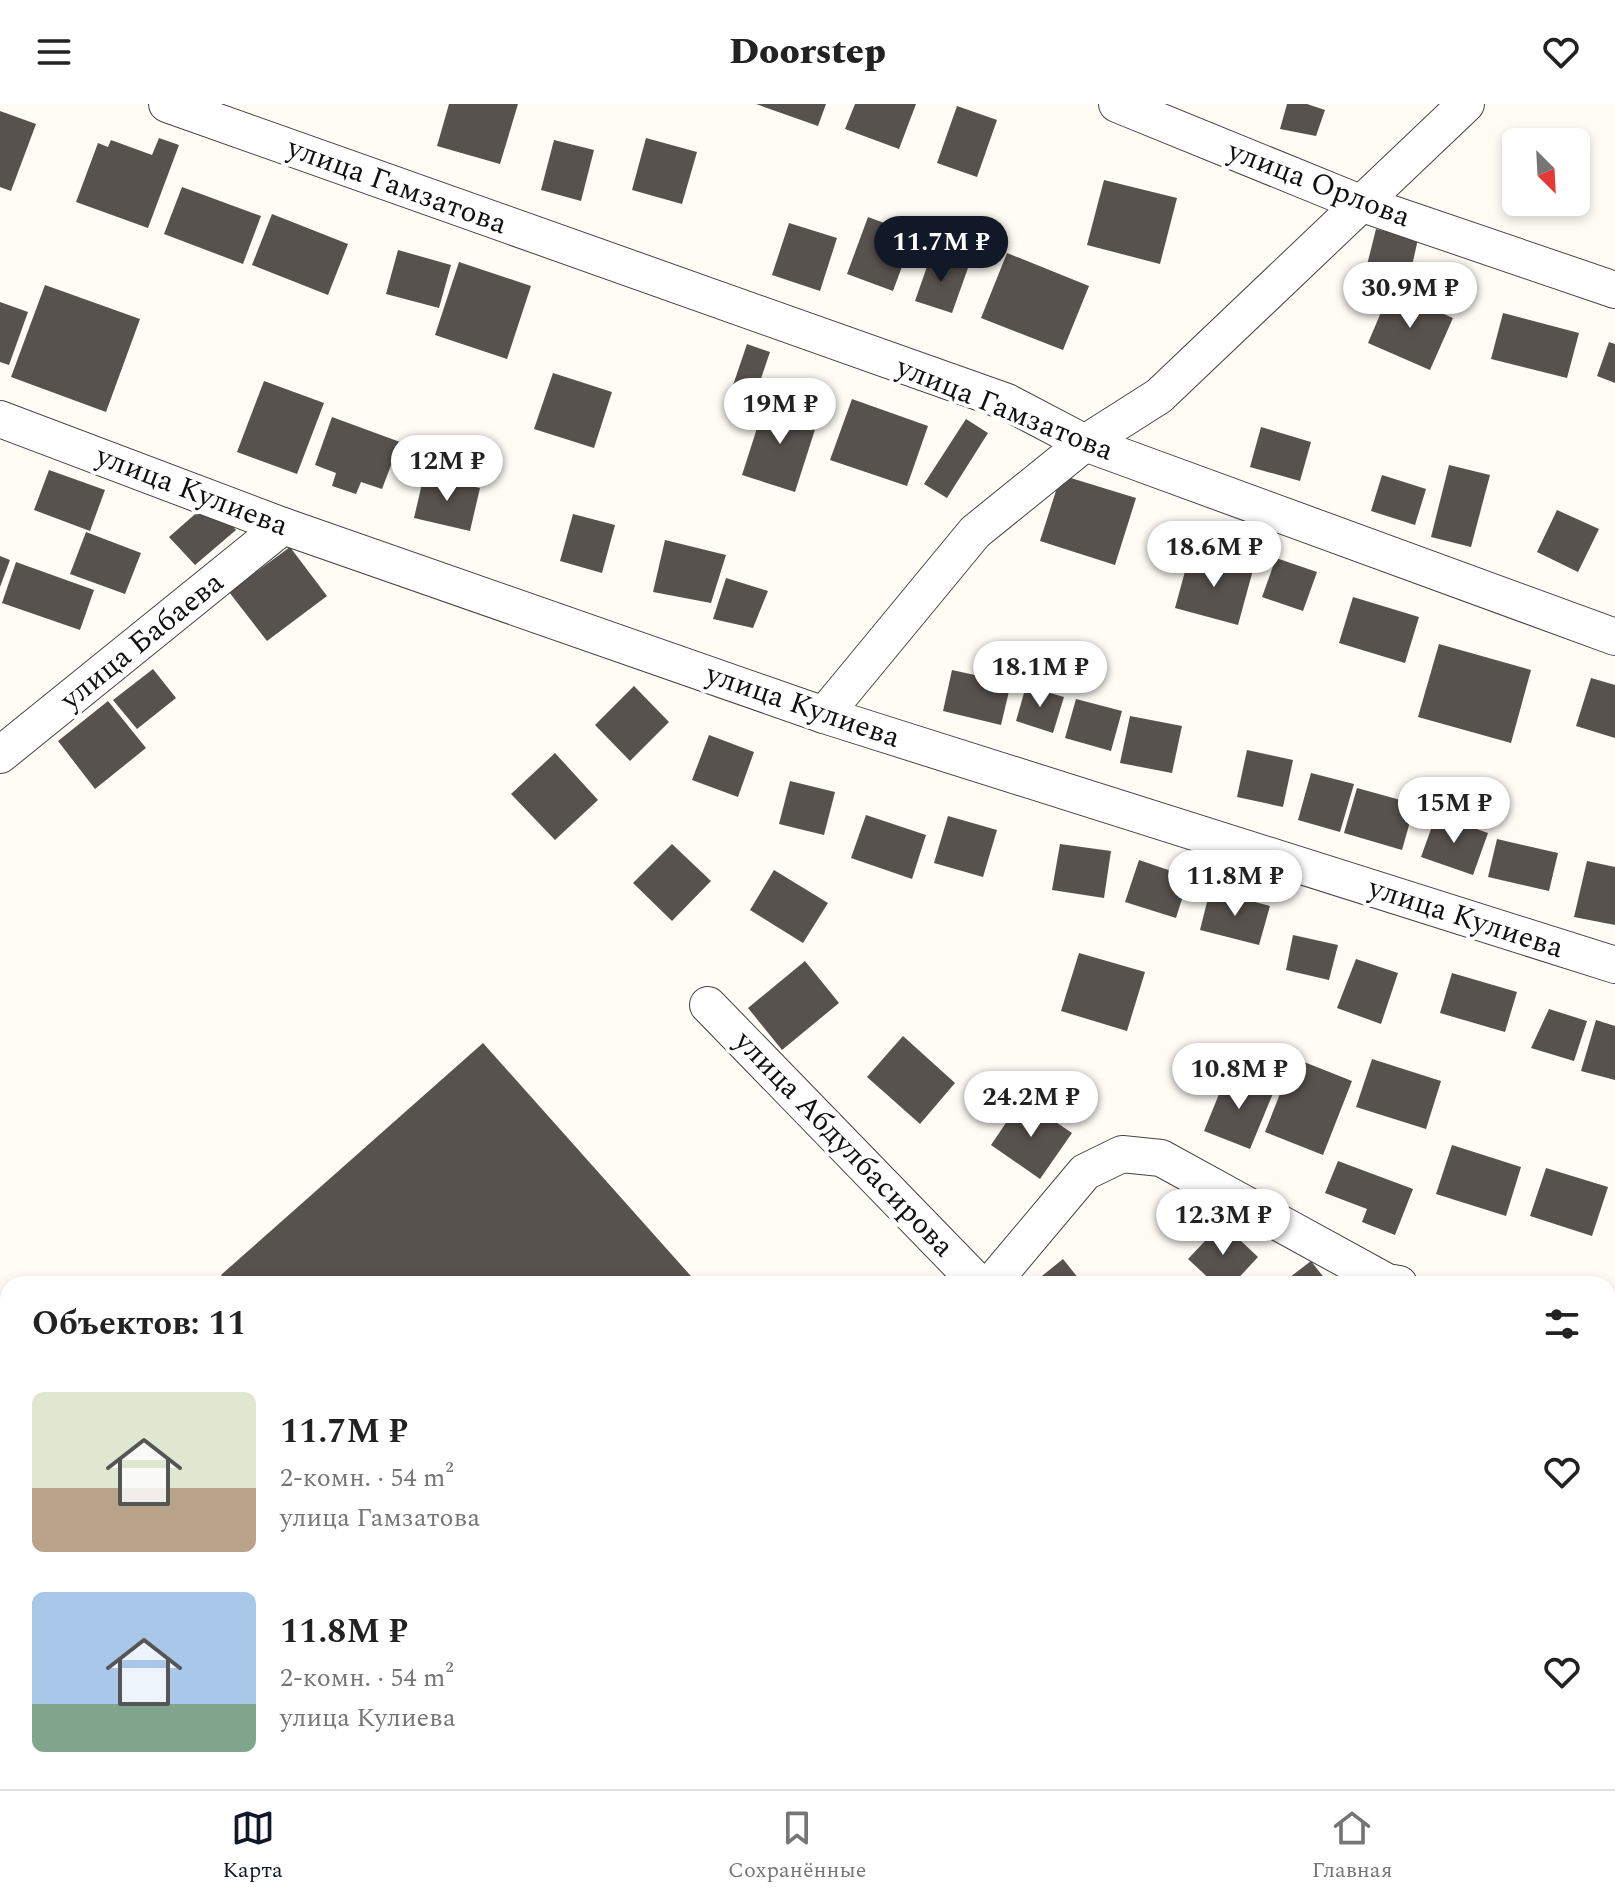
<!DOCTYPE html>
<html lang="ru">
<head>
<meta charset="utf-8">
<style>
  body { margin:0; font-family:Spectral,serif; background:#f2f2f2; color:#222; height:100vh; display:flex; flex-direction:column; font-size:30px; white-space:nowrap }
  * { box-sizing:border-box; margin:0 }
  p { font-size:26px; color:#767676 }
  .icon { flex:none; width:44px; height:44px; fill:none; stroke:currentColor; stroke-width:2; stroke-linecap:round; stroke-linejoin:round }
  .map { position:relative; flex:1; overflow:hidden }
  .drawer { position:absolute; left:0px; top:1172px; width:1616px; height:514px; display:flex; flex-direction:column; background:#fff; border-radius:24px 24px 0 0; box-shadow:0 4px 12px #0003 }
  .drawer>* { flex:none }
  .needle { width:52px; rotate:156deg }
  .tools { position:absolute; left:1502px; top:24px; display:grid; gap:16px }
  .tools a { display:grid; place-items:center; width:88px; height:88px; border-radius:12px; background:#fff; box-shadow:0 4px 12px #0003; font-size:40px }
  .price { position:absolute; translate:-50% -68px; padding:0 18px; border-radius:28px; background:#fff; color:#222; font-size:26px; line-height:52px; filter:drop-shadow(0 2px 4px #0008) }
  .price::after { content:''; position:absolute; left:50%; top:48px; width:24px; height:18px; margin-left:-12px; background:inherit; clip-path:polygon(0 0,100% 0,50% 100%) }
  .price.active { background:#111827; color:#fff }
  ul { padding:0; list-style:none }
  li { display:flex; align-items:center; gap:24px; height:200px; padding:0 32px }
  li span { display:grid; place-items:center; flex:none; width:224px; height:160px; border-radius:12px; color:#555 }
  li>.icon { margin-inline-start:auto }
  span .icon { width:96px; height:96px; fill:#fffc; stroke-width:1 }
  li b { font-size:34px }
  h2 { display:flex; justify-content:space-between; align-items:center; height:96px; padding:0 32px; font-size:34px }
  header { display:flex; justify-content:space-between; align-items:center; height:104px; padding:0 32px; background:#fff; font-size:36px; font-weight:800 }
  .dock { display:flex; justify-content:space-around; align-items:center; height:112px; border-top:2px solid #e0e0e0; background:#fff; font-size:22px; color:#767676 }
  .dock a { display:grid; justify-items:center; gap:4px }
  .dock .active { color:#111827 }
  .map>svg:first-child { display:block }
  .building { fill:#58524e }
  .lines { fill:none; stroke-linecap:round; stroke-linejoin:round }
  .minor-casing { stroke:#444; stroke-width:38 }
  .minor { stroke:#fff; stroke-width:36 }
  .labels { text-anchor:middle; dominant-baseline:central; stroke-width:8; stroke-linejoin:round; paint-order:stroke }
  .street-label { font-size:30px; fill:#111; stroke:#fff }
</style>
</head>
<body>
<header><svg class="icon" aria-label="menu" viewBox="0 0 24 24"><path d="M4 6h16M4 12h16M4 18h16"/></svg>Doorstep<svg class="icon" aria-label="heart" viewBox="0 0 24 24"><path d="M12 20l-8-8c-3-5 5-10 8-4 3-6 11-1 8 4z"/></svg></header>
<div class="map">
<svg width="1615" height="1685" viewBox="0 0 1615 1685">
  <rect width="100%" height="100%" fill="#fefcf5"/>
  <g class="building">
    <polygon points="449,0 518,0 500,60 437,42"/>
    <polygon points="756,0 826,0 818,22"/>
    <polygon points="855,0 916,0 899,45 845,25"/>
    <polygon points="1287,0 1307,0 1325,6 1316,32 1280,25"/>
    <polygon points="957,2 997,16 977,73 937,59"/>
    <polygon points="0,7 36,20 11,87 0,83"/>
    <polygon points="159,34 179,41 148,124 76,98 98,39 108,43 111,36 152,51"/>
    <polygon points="646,34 697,48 682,100 632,86"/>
    <polygon points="554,36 594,46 581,97 541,86"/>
    <polygon points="1104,76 1177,94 1160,160 1087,141"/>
    <polygon points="182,83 261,112 243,160 164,130"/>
    <polygon points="272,110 348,140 328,191 252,161"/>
    <polygon points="868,113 914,130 893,187 847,170"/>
    <polygon points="789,119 837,134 820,187 772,171"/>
    <polygon points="1376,125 1418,135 1410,171 1367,161"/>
    <polygon points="398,146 451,161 439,204 386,190"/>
    <polygon points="1007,149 1089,182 1063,246 981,214"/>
    <polygon points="931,151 968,164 952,209 915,197"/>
    <polygon points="459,158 531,182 507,255 435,231"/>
    <polygon points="45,181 140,215 106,308 11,273"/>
    <polygon points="1390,187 1453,214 1430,266 1368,239"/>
    <polygon points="0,198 28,208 9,261 0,258"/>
    <polygon points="1503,209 1579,229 1567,274 1491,255"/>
    <polygon points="1609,238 1615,240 1615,279 1597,272"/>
    <polygon points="747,240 770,248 752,301 729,293"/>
    <polygon points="553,269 612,288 594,344 534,325"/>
    <polygon points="264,277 324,299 297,370 237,348"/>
    <polygon points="852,295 928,322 907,382 830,356"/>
    <polygon points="766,296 819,313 795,388 742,371"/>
    <polygon points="332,313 400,338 382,385 361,378 356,390 332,382 336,369 315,361"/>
    <polygon points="966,315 988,329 947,394 924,380"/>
    <polygon points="1261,323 1311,338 1300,377 1250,363"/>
    <polygon points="1449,361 1490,371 1471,443 1431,433"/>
    <polygon points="49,366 105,386 90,427 34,406"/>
    <polygon points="424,371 480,384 470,427 414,414"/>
    <polygon points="1061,371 1136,394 1115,461 1040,437"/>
    <polygon points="1382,371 1426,385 1415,421 1371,407"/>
    <polygon points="210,397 236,426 195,461 169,433"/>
    <polygon points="1557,406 1599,425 1578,468 1537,448"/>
    <polygon points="573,410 615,421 602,469 560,457"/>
    <polygon points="86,428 141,449 125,490 70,470"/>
    <polygon points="665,436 726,451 711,499 653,488"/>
    <polygon points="290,443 327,492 267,537 229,488"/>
    <polygon points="1190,449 1253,466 1238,521 1175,504"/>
    <polygon points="0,452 10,456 0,483"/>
    <polygon points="1276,454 1317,468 1303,507 1262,493"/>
    <polygon points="16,458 94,486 80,526 2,499"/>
    <polygon points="726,474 768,487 753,524 713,515"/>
    <polygon points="1353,493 1419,513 1405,559 1339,539"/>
    <polygon points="1439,540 1531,566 1511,639 1418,613"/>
    <polygon points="153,565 176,594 137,625 113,596"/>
    <polygon points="952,566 1011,579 1001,621 943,607"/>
    <polygon points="1591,574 1615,581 1615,634 1576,622"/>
    <polygon points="634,582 669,618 630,657 595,621"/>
    <polygon points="1026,582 1064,593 1053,629 1016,617"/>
    <polygon points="1076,595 1122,607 1111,647 1065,634"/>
    <polygon points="108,597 146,644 95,685 58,637"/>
    <polygon points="1130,612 1182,622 1172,669 1120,659"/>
    <polygon points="709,631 754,648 738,693 692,676"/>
    <polygon points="1247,646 1293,656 1283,703 1237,693"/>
    <polygon points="555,649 598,696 555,736 511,690"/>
    <polygon points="1311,669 1354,680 1340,728 1298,716"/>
    <polygon points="790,677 835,688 824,731 779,720"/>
    <polygon points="1357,684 1415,700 1402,746 1344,729"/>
    <polygon points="866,711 926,731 912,775 851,754"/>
    <polygon points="1436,711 1488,729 1473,771 1421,753"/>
    <polygon points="948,712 997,726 983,773 934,759"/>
    <polygon points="1497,735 1558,749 1549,787 1488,773"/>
    <polygon points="672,740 711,777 672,817 633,779"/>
    <polygon points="1060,740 1111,747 1104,794 1052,786"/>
    <polygon points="1139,756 1189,773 1176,814 1125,798"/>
    <polygon points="1587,757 1615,763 1615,821 1574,813"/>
    <polygon points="774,766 828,799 803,839 750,806"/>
    <polygon points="1210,786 1270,802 1259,841 1200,826"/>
    <polygon points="1293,831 1338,841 1329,876 1286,866"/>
    <polygon points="1079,849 1145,868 1127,927 1061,907"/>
    <polygon points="1356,855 1398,869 1381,920 1337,904"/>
    <polygon points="805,857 839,899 782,946 748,904"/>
    <polygon points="1452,869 1517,888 1505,928 1440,909"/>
    <polygon points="1549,905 1587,917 1574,957 1531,944"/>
    <polygon points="1596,916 1615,922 1615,976 1581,967"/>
    <polygon points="903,932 955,979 920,1020 867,973"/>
    <polygon points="483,939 698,1180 229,1180 221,1171"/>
    <polygon points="1294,954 1352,977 1323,1051 1265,1028"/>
    <polygon points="1372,955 1441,977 1426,1025 1356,1003"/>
    <polygon points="1228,968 1274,987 1250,1045 1204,1027"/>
    <polygon points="1022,995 1072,1029 1040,1075 991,1041"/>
    <polygon points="1452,1041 1521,1063 1506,1112 1436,1090"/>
    <polygon points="1338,1057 1413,1085 1395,1131 1362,1118 1367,1105 1325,1089"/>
    <polygon points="1546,1064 1608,1083 1592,1132 1530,1112"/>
    <polygon points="1222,1119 1258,1153 1233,1180 1215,1180 1188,1155"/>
    <polygon points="1063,1155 1083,1180 1032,1180"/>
    <polygon points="1311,1157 1329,1180 1281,1180"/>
    <polygon points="1615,1288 1615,1324 1608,1321 1608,1301"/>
    <polygon points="8,1371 8,1678 170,1678 162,1685 0,1685 0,1378"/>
    <polygon points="1615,1570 1615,1659 1608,1664 1608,1575"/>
    <polygon points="339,1678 403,1678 395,1685 331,1685"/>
    <polygon points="825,1678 869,1678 860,1685 831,1685"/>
    <polygon points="1033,1678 1045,1678 1050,1685 1023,1685"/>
    <polygon points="1206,1678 1269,1678 1275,1685 1212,1685"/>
  </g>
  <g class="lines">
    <g class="minor-casing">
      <g id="minor">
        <polyline points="167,0 1007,298 1085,339 1615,533"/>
        <polyline points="1117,0 1360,99 1615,186"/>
        <polyline points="0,315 283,422 824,611 1615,861"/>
        <polyline points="824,611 975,428 1085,339 1159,292 1466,0"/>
        <polyline points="0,651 283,422"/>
        <polyline points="708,901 979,1180"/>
        <polyline points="991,1180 1085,1068 1122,1050 1161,1054 1387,1178 1399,1180"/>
        <polyline points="1608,1214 1615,1215"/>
        <polyline points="1608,1475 1615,1484"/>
        <polyline points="945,1678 951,1685"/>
        <polyline points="1345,1678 1350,1685"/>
      </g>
    </g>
    <use href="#minor" class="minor"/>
  </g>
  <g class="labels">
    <g class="street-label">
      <text transform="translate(1319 80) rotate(21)">улица Орлова</text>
      <text transform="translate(397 82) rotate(20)">улица Гамзатова</text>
      <text transform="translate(1005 305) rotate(22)">улица Гамзатова</text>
      <text transform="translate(192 387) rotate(21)">улица Кулиева</text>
      <text transform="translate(142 537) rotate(-39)">улица Бабаева</text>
      <text transform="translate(803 602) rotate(19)">улица Кулиева</text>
      <text transform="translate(1466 814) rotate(18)">улица Кулиева</text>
      <text transform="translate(844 1040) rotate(46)">улица Абдулбасирова</text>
    </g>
  </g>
</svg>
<div class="tools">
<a><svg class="needle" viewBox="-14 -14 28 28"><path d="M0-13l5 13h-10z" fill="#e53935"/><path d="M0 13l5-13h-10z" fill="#767676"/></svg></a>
</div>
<b class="price active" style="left:941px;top:180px">11.7M ₽</b>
<b class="price" style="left:1410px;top:226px">30.9M ₽</b>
<b class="price" style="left:780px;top:342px">19M ₽</b>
<b class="price" style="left:447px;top:399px">12M ₽</b>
<b class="price" style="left:1214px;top:485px">18.6M ₽</b>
<b class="price" style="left:1040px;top:605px">18.1M ₽</b>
<b class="price" style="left:1454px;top:741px">15M ₽</b>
<b class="price" style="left:1235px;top:814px">11.8M ₽</b>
<b class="price" style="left:1239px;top:1007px">10.8M ₽</b>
<b class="price" style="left:1031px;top:1035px">24.2M ₽</b>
<b class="price" style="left:1223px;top:1153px">12.3M ₽</b>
<section class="drawer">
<h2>Объектов: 11<svg class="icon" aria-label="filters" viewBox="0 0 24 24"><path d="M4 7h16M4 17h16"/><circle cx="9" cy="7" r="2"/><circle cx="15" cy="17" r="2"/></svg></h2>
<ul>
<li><span style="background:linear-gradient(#dfe7d0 60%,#b9a48a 0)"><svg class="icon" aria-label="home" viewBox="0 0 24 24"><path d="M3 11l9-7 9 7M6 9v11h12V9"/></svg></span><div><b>11.7M ₽</b><p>2-комн. · 54 m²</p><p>улица Гамзатова</p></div><svg class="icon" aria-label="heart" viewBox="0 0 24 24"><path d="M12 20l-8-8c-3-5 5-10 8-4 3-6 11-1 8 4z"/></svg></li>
<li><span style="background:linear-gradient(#a9c7e8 70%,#7fa58c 0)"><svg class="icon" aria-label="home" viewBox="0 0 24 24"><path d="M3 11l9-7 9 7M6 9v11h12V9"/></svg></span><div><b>11.8M ₽</b><p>2-комн. · 54 m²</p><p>улица Кулиева</p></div><svg class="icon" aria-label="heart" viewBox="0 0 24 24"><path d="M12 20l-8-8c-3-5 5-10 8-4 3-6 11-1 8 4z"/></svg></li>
</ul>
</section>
</div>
<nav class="dock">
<a class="active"><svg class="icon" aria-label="map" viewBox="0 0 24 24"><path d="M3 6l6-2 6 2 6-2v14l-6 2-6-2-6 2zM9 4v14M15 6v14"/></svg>Карта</a>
<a><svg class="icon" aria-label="saved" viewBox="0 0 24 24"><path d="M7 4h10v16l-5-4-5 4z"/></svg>Сохранённые</a>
<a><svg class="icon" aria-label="home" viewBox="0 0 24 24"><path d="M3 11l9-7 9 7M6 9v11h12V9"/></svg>Главная</a>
</nav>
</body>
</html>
